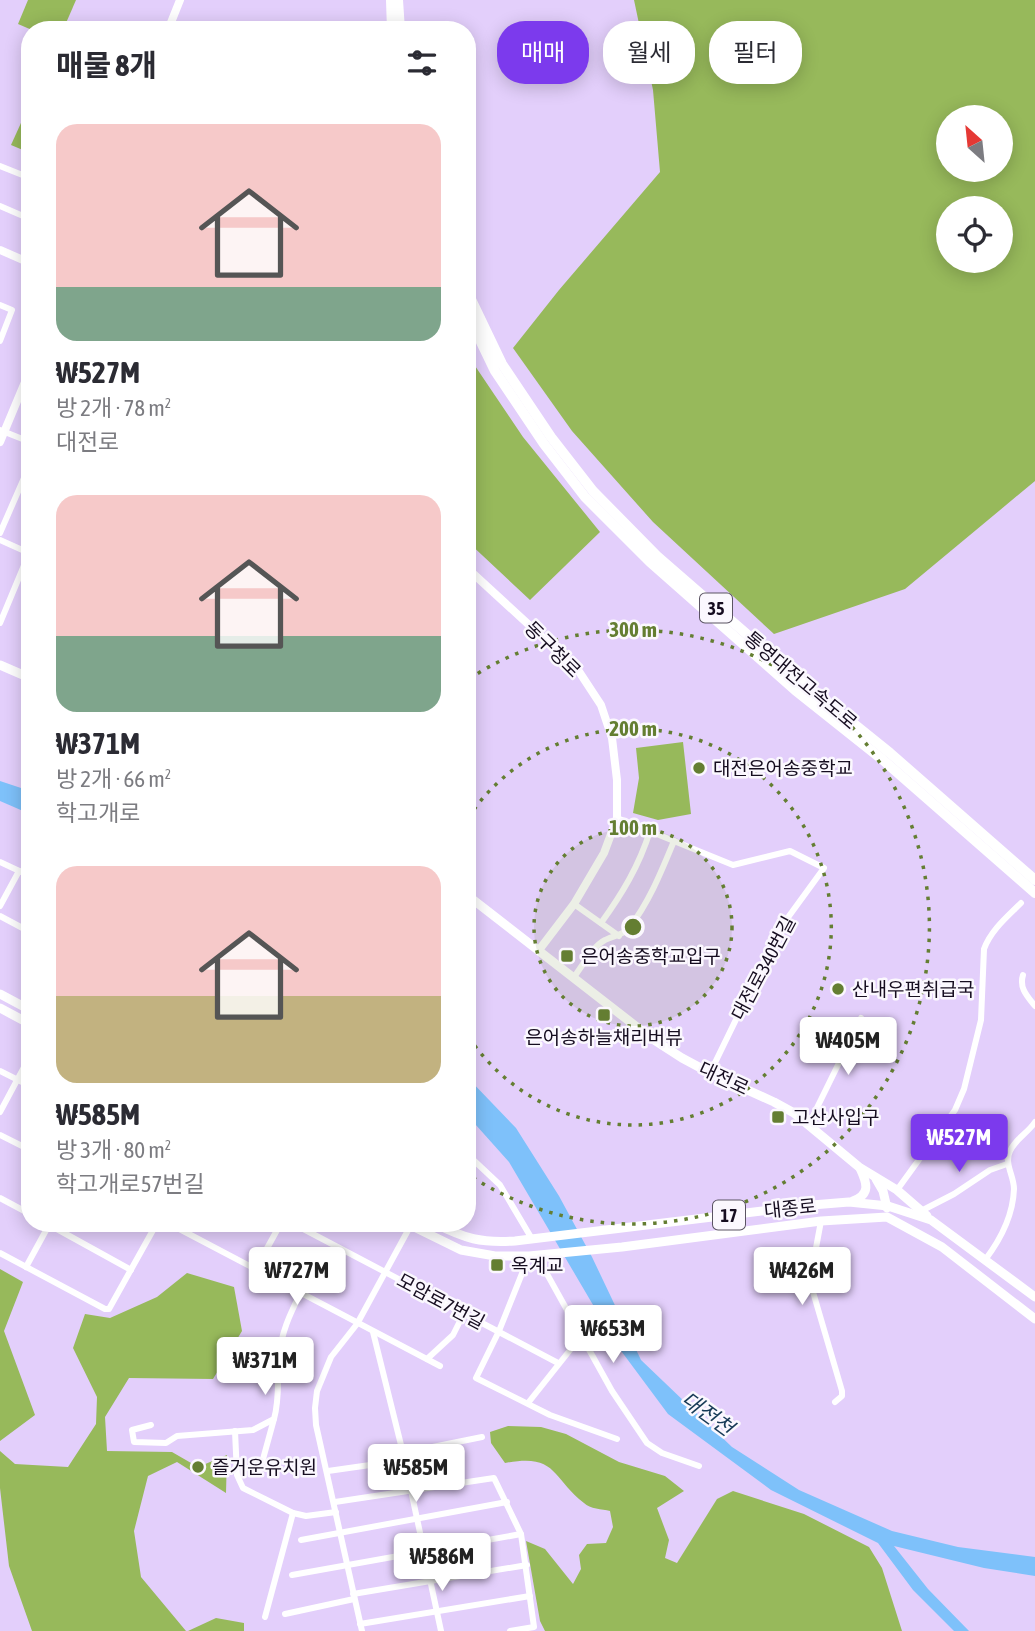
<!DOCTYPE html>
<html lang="ko">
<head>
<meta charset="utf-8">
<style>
  body { margin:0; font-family:"Asap Condensed","Noto Sans KR",sans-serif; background:#f7f7f7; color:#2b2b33; height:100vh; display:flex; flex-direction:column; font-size:26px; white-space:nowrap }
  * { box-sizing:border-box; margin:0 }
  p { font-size:23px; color:#7c7c81 }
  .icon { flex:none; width:38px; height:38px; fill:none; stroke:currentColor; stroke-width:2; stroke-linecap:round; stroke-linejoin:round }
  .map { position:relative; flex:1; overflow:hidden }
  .sheet { position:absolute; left:21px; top:21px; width:455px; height:1211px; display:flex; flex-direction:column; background:#fff; border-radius:28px; box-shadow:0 4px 18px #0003 }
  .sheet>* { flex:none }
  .banner { position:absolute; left:497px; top:21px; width:432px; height:63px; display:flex; gap:14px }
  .needle { width:46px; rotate:333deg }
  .tools { position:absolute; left:936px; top:105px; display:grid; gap:14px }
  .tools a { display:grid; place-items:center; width:77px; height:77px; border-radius:50%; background:#fff; box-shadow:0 4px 18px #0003; font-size:35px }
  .price { position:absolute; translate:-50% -60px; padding:0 16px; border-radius:7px; background:#fff; color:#222; font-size:23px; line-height:46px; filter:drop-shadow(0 2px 4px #0008) }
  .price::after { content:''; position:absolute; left:50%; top:42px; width:21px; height:16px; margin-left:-10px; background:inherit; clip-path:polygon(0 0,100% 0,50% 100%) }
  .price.selected { background:#7c3aed; color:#fff }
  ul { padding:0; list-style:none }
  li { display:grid; align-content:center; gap:14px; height:371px; padding:0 35px }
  li span { display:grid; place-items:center; height:217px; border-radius:21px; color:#555 }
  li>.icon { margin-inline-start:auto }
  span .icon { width:126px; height:126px; fill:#fffc; stroke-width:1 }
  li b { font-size:30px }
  h2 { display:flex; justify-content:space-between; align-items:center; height:84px; padding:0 35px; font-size:30px }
  .tag { padding:0 24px; border-radius:28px; background:#fff; box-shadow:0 4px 18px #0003; font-size:24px; line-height:63px }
  .tag.selected { background:#7c3aed; color:#fff }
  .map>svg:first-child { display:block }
  .green { fill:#97b95b; fill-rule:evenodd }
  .water { fill:#7ec1fa }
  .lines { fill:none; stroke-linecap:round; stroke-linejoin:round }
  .minor { stroke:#fff; stroke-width:6 }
  .secondary { stroke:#fff; stroke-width:8 }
  .primary { stroke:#fff; stroke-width:9 }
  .motorway { stroke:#fff; stroke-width:10 }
  .ring { fill:none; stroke:#647e32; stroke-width:3.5; stroke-dasharray:3.5 7 }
  .poi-dot { fill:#647e32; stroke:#fbf8fe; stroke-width:2.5 }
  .labels { text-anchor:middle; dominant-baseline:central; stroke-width:5; stroke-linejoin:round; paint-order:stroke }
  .shield { fill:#fbf8fe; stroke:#5b5463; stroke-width:2 }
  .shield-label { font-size:18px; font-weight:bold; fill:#160d20 }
  .street-label { font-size:19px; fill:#160d20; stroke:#fbf8fe }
  .poi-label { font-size:19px; fill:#160d20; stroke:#fbf8fe; text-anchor:start }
  .water-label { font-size:21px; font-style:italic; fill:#173a57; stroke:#fbf8fe }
  .centre { fill:#647e32; stroke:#fbf8fe; stroke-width:3.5 }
  .ring-label { font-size:21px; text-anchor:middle; font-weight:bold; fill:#647e32; stroke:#fbf8fe; stroke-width:5; stroke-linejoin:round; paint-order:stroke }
</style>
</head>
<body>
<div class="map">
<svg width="1035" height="1631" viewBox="0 0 1035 1631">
  <rect width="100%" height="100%" fill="#e3cffb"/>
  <g class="green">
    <polygon points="28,0 76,0 63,30 32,30 18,24"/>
    <path d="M634,0H1035V481L905,589L774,634L653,522L572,431L513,348L559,290L660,172L653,90ZM948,117H1001V170H948ZM948,208H1001V261H948Z"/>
    <polygon points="30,103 30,153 11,145"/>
    <polygon points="467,354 523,437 600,532 530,600 467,541"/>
    <polygon points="683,742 691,814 658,820 633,813 639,778 636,748"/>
    <polygon points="0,1269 23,1282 4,1331 35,1415 0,1441"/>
    <polygon points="187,1273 234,1287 242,1331 213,1379 129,1378 105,1417 107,1451 172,1452 198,1467 227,1455 226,1493 177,1462 148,1476 134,1531 141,1577 186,1631 32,1631 9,1566 0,1488 0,1451 15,1464 68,1467 96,1424 97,1397 73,1348 85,1314 110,1318 157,1297"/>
    <path d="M508,1426L541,1427L566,1434L619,1462L665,1476L684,1491L657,1508L669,1540L665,1558L677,1563L717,1499L733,1491L804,1514L869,1547L882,1568L902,1631H545L540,1621L526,1541L545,1549L573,1584L581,1569L579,1555L587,1544L606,1543L613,1527L610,1511C602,1509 590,1509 584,1503C551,1477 557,1453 505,1463L491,1443L490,1432Z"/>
    <polygon points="216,1618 244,1623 244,1631 188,1631"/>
  </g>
  <g class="water">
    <polygon points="0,781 30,791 30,814 0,801"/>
    <polygon points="467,1077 516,1128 559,1196 592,1257 641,1360 732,1447 799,1490 892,1531 958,1547 1035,1557 1035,1576 984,1568 894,1546 928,1589 969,1631 954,1631 913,1590 878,1543 771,1490 668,1414 616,1344 509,1162 467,1115"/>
  </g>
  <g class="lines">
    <g class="minor">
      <polyline points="0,166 30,178"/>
      <polyline points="0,206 30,219"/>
      <polyline points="0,305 12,310 0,341"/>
      <polyline points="0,430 30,442"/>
      <polyline points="0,533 24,478 30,475"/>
      <polyline points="0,540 29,553"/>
      <polyline points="0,623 30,551"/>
      <polyline points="674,841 733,865 790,851 824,868 781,927 710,1073"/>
      <polyline points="0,862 30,876"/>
      <polyline points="574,904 619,936"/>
      <polyline points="0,906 19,871"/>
      <polyline points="0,916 30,932"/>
      <path d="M601,923C622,894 639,866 650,831"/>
      <path d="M1023,975C1019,988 1027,996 1035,1006"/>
      <path d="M574,977C583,965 593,946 605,940C614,935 622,936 629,928C649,903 662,870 674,841L617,818"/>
      <polyline points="0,1071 30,1086"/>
      <polyline points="0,1112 30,1056"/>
      <polyline points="809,1124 861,1018"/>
      <polyline points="0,1135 30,1150"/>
      <polyline points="467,1154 500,1185 532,1239"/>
      <path d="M897,1190L955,1110L964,1089L981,1020L984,949C991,930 1007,917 1021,903"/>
      <polyline points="0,1198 30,1214"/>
      <polyline points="921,1211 954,1194 990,1170 1007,1164"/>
      <polyline points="821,1221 813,1264 813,1292 842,1391 842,1396 835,1402"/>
      <polyline points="46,1223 131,1270"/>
      <polyline points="168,1223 440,1366"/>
      <polyline points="292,1223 558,1363"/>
      <polyline points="0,1253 105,1309 109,1309 157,1223"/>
      <polyline points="529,1256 499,1331 476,1378 550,1415 617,1439"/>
      <polyline points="537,1256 612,1391 647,1443 662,1453 699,1466"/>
      <path d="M985,1260C1001,1239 1013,1216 1014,1189C1014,1176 1004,1164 1010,1151C1016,1138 1028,1133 1035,1122"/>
      <polyline points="26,1267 50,1223"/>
      <polyline points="255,1270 281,1223"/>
      <polyline points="373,1332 403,1453 441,1631"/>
      <polyline points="427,1359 453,1335 464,1313"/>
      <polyline points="528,1403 582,1335"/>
      <path d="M151,1425L132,1430L134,1442L166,1443L177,1436L253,1430L274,1419C280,1398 277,1378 279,1357C281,1333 290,1314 300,1294"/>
      <polyline points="235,1431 237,1475 243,1488 293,1513 306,1516 336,1512"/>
      <polyline points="403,1453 482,1437"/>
      <polyline points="260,1470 274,1419"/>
      <polyline points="328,1471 405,1460"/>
      <polyline points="335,1502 494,1478 521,1534 534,1627 510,1631"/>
      <polyline points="301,1540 507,1502"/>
      <polyline points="292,1575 521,1534"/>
      <polyline points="353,1594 527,1565"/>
      <polyline points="285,1614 354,1599"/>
      <polyline points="265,1617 293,1513"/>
      <polyline points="360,1624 530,1596"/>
      <polyline points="362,1631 316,1425 315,1408 317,1391 331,1357 357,1324 412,1223"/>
    </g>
    <g class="secondary">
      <polyline points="168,30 180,0"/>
      <polyline points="0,250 30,263"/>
      <polyline points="0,442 30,370"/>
      <polyline points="467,568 578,670 601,705 612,738 617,780 617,818 604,853 574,904 539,950"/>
    </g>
    <g class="primary">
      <polyline points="0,665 30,678"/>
      <polyline points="467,895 651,1038 682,1058 710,1073 774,1102 794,1113 859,1167 897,1190 927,1216"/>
      <polyline points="0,994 30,1010"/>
      <polyline points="0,1008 30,1024"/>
      <polyline points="876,1179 883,1191 887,1208"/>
      <path d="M853,1201C871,1194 867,1183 860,1168"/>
      <polyline points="406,1223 461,1250 495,1256 529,1256 622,1247 821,1221 887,1217 942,1247 1035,1319"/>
      <path d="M434,1223C466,1239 480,1243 515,1241L812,1205L849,1202L888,1206L931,1220L1035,1297"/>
    </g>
    <g class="motorway">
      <polyline points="391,0 392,30"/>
      <polyline points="398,0 400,30"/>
      <polyline points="467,291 502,364 551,437 593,491 657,556 803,683 890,753 1035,880"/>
      <polyline points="467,313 495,371 544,444 585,497 650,562 795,690 883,760 1035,893"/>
    </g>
  </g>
  <circle cx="633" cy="927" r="99" fill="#647e32" fill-opacity=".12"/>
  <g class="ring">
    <circle cx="633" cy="927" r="99"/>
    <path d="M468 818A198 198 0 1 1 468 1036"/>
    <path d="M469 679A297 297 0 1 1 469 1175"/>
  </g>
  <g class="poi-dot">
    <circle cx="699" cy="768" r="7"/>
    <rect x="560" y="949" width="14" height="14" rx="3.5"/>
    <circle cx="838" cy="989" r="7"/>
    <rect x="597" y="1008" width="14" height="14" rx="3.5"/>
    <rect x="771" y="1110" width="14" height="14" rx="3.5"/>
    <rect x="490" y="1258" width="14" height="14" rx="3.5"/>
    <circle cx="198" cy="1467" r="7"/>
  </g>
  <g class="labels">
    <g class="shield">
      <rect x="700" y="593.5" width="32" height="29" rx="5"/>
      <rect x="713" y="1200.5" width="32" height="29" rx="5"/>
    </g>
    <g class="shield-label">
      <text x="716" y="608">35</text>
      <text x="729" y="1215">17</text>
    </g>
    <g class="street-label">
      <text transform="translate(553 649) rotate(45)">동구청로</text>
      <text transform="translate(801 680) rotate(40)">통영대전고속도로</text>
      <text transform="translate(763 968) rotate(-62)">대전로340번길</text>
      <text transform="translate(724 1078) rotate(25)">대전로</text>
      <text transform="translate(790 1208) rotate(-6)">대종로</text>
      <text transform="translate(441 1301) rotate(28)">모암로7번길</text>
    </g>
    <g class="poi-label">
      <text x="713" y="768">대전은어송중학교</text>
      <text x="581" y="956">은어송중학교입구</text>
      <text x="852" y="989">산내우편취급국</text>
      <text x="604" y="1037" text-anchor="middle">은어송하늘채리버뷰</text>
      <text x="792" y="1117">고산사입구</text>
      <text x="511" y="1265">옥계교</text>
      <text x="212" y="1467">즐거운유치원</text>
    </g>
    <g class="water-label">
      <text transform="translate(708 1413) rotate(36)">대전천</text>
    </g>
  </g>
  <circle cx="633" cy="927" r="10" class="centre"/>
  <g class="ring-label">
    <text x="633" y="637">300 m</text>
    <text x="633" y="736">200 m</text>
    <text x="633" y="835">100 m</text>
  </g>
</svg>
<div class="tools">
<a><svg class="needle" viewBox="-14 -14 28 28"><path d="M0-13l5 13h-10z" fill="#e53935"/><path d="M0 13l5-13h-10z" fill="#7c7c81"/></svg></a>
<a><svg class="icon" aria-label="locate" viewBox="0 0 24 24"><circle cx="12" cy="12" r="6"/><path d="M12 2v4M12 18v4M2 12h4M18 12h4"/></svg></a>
</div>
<b class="price" style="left:848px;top:1077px">₩405M</b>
<b class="price selected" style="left:959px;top:1174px">₩527M</b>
<b class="price" style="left:297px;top:1307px">₩727M</b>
<b class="price" style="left:802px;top:1307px">₩426M</b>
<b class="price" style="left:613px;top:1365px">₩653M</b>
<b class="price" style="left:265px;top:1397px">₩371M</b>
<b class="price" style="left:416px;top:1504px">₩585M</b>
<b class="price" style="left:442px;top:1593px">₩586M</b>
<div class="banner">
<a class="tag selected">매매</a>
<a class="tag">월세</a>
<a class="tag">필터</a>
</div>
<section class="sheet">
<h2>매물 8개<svg class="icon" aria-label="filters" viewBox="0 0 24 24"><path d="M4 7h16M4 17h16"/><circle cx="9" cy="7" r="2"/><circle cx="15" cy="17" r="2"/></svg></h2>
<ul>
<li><span style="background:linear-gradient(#f6c9c9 75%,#7fa58c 0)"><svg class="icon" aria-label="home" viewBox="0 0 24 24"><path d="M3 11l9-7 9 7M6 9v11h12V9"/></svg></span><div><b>₩527M</b><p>방 2개 · 78 m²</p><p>대전로</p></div></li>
<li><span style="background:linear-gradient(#f6c9c9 65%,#7fa58c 0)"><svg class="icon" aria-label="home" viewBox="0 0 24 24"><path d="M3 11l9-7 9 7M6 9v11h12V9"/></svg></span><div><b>₩371M</b><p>방 2개 · 66 m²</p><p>학고개로</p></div></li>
<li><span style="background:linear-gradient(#f6c9c9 60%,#c2b280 0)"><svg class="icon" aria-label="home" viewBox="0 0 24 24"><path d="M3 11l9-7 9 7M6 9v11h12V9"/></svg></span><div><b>₩585M</b><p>방 3개 · 80 m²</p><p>학고개로57번길</p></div></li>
</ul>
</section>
</div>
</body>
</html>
